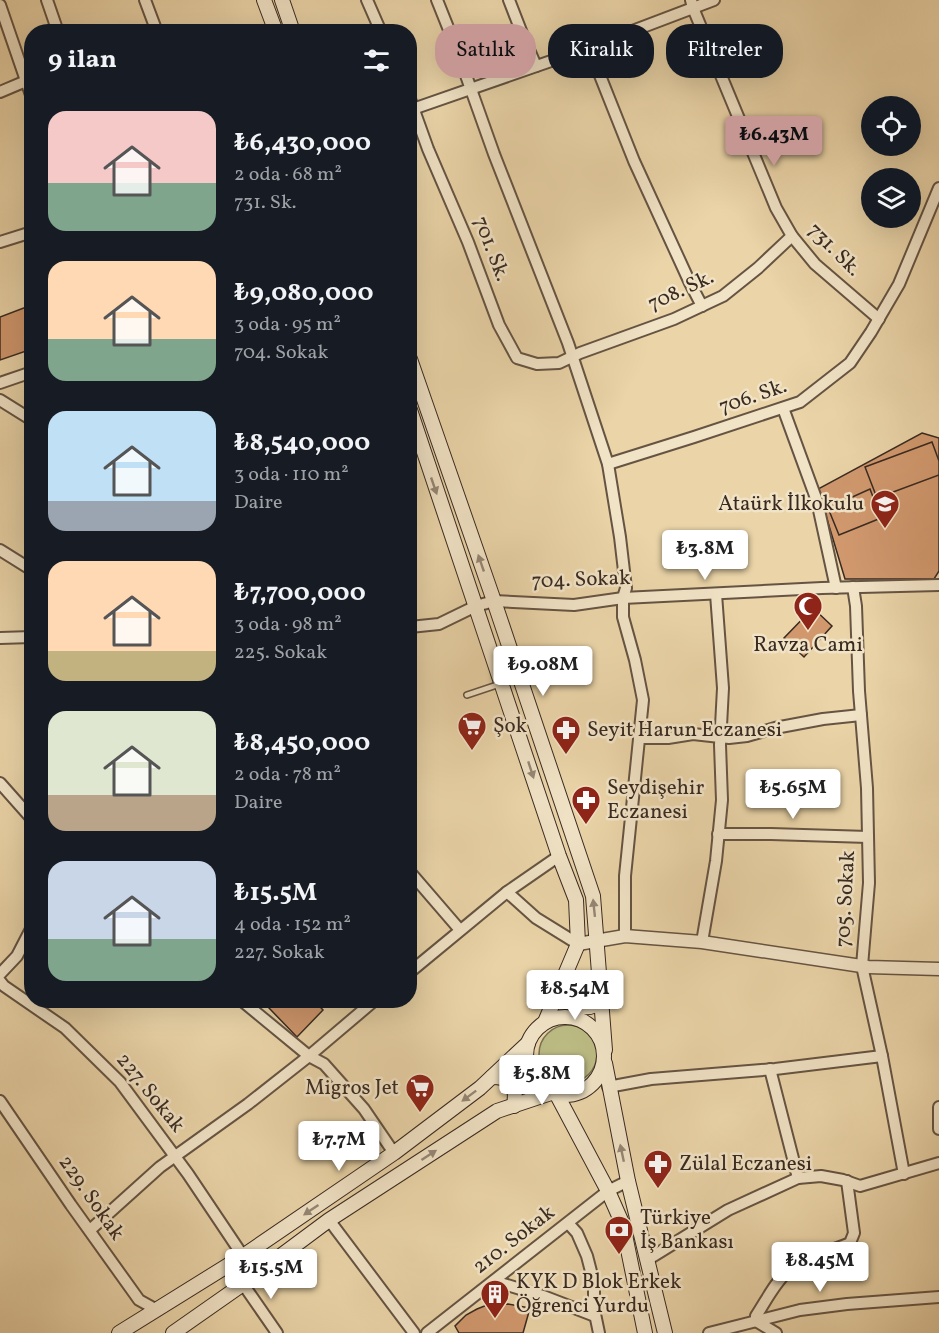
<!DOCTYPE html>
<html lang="tr">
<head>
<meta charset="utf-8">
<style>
  body { margin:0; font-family:Vollkorn,serif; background:#20242c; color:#f1f3f6; height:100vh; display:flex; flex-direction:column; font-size:22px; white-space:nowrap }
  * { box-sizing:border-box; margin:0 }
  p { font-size:20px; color:#9ea1a6 }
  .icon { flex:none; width:33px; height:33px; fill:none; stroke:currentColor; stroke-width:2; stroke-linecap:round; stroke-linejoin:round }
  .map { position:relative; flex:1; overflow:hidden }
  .side { position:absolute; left:24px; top:24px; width:393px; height:984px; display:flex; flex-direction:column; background:#171b24; border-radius:24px; box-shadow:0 6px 24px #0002 }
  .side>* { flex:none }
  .guide { position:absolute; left:435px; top:24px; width:414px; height:54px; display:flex; gap:12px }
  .tools { position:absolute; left:861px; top:96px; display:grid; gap:12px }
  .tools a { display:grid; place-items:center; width:60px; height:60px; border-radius:50%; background:#171b24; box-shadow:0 6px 24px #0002; font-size:30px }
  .price { position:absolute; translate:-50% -51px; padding:0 14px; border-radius:6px; background:#fff; color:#222; font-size:20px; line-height:39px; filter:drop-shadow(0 2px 3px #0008) }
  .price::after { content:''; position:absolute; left:50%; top:36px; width:18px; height:14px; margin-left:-9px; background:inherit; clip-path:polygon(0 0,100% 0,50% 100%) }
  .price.active { background:#c59692; color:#111 }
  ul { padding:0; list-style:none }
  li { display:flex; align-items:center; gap:18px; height:150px; padding:0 24px }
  li span { display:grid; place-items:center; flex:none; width:168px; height:120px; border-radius:18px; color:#555 }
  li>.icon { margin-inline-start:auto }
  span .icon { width:72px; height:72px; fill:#fffc; stroke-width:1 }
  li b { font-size:26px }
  h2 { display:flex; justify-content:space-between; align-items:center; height:72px; padding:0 24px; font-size:26px }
  .pill { padding:0 21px; border-radius:24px; background:#171b24; box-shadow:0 6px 24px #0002; font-size:21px; line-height:54px }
  .pill.active { background:#c59692; color:#111 }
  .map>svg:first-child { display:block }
  .green { fill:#bcbb84; stroke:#7a7252; stroke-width:1.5 }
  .building { fill:#d1986e; stroke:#392a21; stroke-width:1.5 }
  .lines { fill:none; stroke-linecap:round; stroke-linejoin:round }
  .service-casing { stroke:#655443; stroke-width:8 }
  .minor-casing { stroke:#655443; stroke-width:14 }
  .tertiary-casing { stroke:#655443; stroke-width:15 }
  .secondary-casing { stroke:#392a21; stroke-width:16 }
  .service { stroke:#f1e3c6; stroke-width:5 }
  .minor { stroke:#f1e3c6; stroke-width:10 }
  .tertiary { stroke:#f1e3c6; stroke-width:12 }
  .secondary { stroke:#f1e3c6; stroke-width:14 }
  .oneway { fill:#958674 }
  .labels { text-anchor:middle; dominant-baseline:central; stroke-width:5; stroke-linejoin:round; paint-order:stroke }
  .street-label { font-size:21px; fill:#392a21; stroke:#f1e3c6 }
  .poi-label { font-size:21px; fill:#392a21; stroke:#f1e3c6; text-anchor:start }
</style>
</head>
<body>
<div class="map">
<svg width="939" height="1333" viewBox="0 0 939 1333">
  <rect width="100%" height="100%" fill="#ead4a8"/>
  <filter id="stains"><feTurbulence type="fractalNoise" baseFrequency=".00333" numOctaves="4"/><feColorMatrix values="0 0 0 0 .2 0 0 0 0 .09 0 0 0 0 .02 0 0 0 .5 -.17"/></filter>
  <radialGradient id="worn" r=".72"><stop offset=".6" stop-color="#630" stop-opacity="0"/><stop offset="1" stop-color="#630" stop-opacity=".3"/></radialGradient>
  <circle class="green" cx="568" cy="1054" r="29"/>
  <g class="building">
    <polygon points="29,306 32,313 32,349 0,360 0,317"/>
    <polygon points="922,433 939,438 939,571 934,579 845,579 818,489"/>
    <polygon points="932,442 939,461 939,475 877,498 865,467"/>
    <polygon points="870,489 881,518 839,535 828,508"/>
    <polygon points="813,608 832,626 804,657 784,638"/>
    <polygon points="276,1000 314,1000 323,1010 297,1037 269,1008"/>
    <polygon points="508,1304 530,1308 523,1333 459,1333 455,1326 466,1315 477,1309 487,1305"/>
  </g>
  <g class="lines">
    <g class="service-casing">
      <polyline id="service" points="467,695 500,684"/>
    </g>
    <g class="minor-casing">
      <g id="minor">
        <polyline points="47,0 58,32"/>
        <polyline points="145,0 157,32"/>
        <polyline points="367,0 381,32"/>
        <polyline points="437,0 457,50 494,154 568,343 608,464 620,537 626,588 623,598 623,617 635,660 643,700 625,876 625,936"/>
        <polyline points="509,0 523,36 536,66"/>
        <polyline points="691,0 693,8 776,208 792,236 815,264 879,319"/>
        <polyline points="0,5 32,98"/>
        <polyline points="587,48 599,73 634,161 690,283 702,306"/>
        <polyline points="0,92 26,81"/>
        <polyline points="410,99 428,149 468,242 499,325 517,358 537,364 559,363 580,353 674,319 723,296 758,268 792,236"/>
        <polyline points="410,110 577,52 714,0"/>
        <polyline points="0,242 32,232"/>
        <polyline points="0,383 32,372"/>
        <polyline points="0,400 32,420"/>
        <polyline points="783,408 817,501 836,588"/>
        <polyline points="608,464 694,437 800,402 850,363 871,332 899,284 939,188"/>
        <polyline points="0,550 32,570"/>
        <polyline points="853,587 856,606 859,691 867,788 869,883 862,966 882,1056 904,1174"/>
        <polyline points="410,627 439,624 476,606 494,601 574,605 623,598 822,588 939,585"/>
        <polyline points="0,638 32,637"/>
        <polyline points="639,738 668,738 693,734 729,738 747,736 775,728 823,719 861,715"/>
        <polyline points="0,783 32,819"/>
        <polyline points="718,834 771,834 868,837"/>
        <polyline points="410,872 460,930"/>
        <polyline points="507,892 536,918 578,944"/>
        <polyline points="702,942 716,861 722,800 720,745 723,688 716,594"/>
        <polyline points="410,972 507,892 559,856"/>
        <polyline points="0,974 17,956 32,927"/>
        <polyline points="0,981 4,986 65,1028 120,1082 188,1174 243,1256"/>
        <polyline points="241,1000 309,1056 324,1064 364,1109 394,1153"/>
        <polyline points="770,1069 798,1178"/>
        <polyline points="608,1087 651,1079 775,1069 882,1056"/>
        <polyline points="0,1101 71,1205 139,1300 157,1310"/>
        <polyline points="939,1107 939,1129"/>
        <polyline points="329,1220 414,1333"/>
        <polyline points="568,1223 577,1233 587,1256 594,1283 594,1309 599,1333"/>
        <polyline points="90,1230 160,1167 248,1104 309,1056 375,1000"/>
        <polyline points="647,1260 728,1210 798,1178 821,1176 843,1180 860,1186 939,1163"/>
        <polyline points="494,1281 543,1296 595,1316"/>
        <polyline points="243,1284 277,1333"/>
        <polyline points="427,1333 608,1191 628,1181"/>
        <polyline points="709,1333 800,1310 847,1304 939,1297"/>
        <path d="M776,1333L756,1321V1316C766,1301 775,1282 789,1270C802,1259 834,1250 850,1243L854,1233L847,1181"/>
      </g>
    </g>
    <g class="tertiary-casing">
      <polyline id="tertiary" points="578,944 625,936 702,942 868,967 939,969"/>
    </g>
    <g class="secondary-casing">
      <g id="secondary">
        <polyline points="264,0 276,32"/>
        <polyline points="282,0 293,32"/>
        <polyline points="410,359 494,601 593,896 605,1050"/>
        <polyline points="410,410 559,856 576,900 578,944 545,1022"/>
        <path d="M560,986C567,995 579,1012 593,1006C596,1005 598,1003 601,1001"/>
        <circle cx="565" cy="1056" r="39"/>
        <polyline points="605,1063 628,1181 665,1333"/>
        <path d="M492,1077C513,1077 517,1086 514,1106"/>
        <polyline points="557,1095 608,1191 623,1225 645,1333"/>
        <polyline points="119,1333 243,1256 394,1153 480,1088 528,1043"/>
        <polyline points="173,1333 243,1284 329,1220 497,1111 551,1093"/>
      </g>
    </g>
    <use href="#service" class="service"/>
    <use href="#minor" class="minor"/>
    <use href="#tertiary" class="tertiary"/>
    <use href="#secondary" class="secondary"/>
  </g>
  <defs><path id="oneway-solid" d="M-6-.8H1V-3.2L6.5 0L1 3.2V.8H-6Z" transform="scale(1.5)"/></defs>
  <g class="oneway">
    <use href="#oneway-solid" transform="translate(434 486) rotate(71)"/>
    <use href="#oneway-solid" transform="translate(481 563) rotate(-109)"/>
    <use href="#oneway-solid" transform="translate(531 770) rotate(72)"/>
    <use href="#oneway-solid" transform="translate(594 908) rotate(-96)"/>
    <use href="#oneway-solid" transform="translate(469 1096) rotate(143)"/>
    <use href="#oneway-solid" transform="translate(622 1153) rotate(-102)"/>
    <use href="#oneway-solid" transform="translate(429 1155) rotate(-33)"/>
    <use href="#oneway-solid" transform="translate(311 1210) rotate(146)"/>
  </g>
  <defs>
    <g id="school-pin" transform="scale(1.5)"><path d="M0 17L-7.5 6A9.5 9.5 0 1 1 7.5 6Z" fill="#8f2418" stroke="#f1e3c6"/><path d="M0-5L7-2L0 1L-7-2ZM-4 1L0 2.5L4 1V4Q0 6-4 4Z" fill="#fff"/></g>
    <g id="mosque-pin" transform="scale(1.5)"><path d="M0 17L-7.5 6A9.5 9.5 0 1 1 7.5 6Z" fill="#8f2418" stroke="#f1e3c6"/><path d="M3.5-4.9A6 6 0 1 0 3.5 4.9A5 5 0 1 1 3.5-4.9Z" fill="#fff"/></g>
    <g id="supermarket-pin" transform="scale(1.5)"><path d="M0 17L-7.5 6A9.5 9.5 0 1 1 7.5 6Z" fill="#8f2418" stroke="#f1e3c6"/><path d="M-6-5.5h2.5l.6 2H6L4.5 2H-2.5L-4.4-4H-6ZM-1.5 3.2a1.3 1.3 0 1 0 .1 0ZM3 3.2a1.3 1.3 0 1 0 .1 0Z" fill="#fff"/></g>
    <g id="pharmacy-pin" transform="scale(1.5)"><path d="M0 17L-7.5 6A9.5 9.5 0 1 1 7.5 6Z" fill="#8f2418" stroke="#f1e3c6"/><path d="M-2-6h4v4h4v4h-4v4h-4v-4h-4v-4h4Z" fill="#fff"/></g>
    <g id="bank-pin" transform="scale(1.5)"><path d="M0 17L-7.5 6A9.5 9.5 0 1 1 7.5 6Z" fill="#8f2418" stroke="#f1e3c6"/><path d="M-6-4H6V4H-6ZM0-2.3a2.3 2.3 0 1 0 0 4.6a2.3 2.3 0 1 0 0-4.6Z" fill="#fff"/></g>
    <g id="building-pin" transform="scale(1.5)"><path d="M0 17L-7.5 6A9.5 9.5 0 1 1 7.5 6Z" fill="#8f2418" stroke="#f1e3c6"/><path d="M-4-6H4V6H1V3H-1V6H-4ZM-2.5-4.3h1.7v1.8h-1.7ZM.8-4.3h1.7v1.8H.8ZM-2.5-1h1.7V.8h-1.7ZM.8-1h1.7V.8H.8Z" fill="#fff"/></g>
  </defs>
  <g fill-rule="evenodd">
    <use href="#school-pin" x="885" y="504"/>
    <use href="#mosque-pin" x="808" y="606"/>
    <use href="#supermarket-pin" x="472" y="726"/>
    <use href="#pharmacy-pin" x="566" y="730"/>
    <use href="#pharmacy-pin" x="586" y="800"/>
    <use href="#supermarket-pin" x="420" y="1088"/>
    <use href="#pharmacy-pin" x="658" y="1164"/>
    <use href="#bank-pin" x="619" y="1230"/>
    <use href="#building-pin" x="495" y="1294"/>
  </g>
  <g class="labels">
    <g class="street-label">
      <text transform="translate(491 249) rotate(69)">701. Sk.</text>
      <text transform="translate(834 250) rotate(45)">731. Sk.</text>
      <text transform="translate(681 291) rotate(-25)">708. Sk.</text>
      <text transform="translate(753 397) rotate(-19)">706. Sk.</text>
      <text transform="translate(581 580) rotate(-2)">704. Sokak</text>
      <text transform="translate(846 899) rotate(-87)">705. Sokak</text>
      <text transform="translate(150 1093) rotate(51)">227. Sokak</text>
      <text transform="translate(91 1198) rotate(55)">229. Sokak</text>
      <text transform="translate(514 1240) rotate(-38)">210. Sokak</text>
    </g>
    <g class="poi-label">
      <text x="864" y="504" text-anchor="end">Ataürk İlkokulu</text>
      <text x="808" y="645" text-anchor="middle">Ravza Cami</text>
      <text x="493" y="726">Şok</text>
      <text x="587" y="730">Seyit Harun Eczanesi</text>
      <text x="607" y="788">Seydişehir<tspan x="607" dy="24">Eczanesi</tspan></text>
      <text x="399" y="1088" text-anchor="end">Migros Jet</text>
      <text x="679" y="1164">Zülal Eczanesi</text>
      <text x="640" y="1218">Türkiye<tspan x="640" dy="24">İş Bankası</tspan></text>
      <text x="516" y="1282">KYK D Blok Erkek<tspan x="516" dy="24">Öğrenci Yurdu</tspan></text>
    </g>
  </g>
  <rect width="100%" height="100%" filter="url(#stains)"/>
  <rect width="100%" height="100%" fill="url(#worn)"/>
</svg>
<div class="tools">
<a><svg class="icon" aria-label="locate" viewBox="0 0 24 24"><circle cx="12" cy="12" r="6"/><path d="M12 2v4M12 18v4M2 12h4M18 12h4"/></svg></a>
<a><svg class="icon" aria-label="layers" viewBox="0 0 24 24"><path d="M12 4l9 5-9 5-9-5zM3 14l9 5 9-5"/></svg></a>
</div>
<b class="price active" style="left:774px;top:167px">₺6.43M</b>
<b class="price" style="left:705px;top:581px">₺3.8M</b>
<b class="price" style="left:543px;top:697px">₺9.08M</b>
<b class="price" style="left:793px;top:820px">₺5.65M</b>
<b class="price" style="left:575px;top:1021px">₺8.54M</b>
<b class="price" style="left:542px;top:1106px">₺5.8M</b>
<b class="price" style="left:339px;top:1172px">₺7.7M</b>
<b class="price" style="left:820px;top:1293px">₺8.45M</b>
<b class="price" style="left:271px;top:1300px">₺15.5M</b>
<div class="guide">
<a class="pill active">Satılık</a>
<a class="pill">Kiralık</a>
<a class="pill">Filtreler</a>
</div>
<section class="side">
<h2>9 ilan<svg class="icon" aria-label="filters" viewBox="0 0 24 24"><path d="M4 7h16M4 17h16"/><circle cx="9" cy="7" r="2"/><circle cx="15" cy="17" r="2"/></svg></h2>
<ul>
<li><span style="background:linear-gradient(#f6c9c9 60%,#7fa58c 0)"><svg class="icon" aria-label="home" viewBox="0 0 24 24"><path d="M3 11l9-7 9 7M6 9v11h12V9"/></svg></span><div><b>₺6,430,000</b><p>2 oda · 68 m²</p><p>731. Sk.</p></div></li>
<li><span style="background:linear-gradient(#ffd9b3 65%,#7fa58c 0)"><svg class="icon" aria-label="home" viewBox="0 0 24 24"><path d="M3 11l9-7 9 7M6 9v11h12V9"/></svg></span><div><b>₺9,080,000</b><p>3 oda · 95 m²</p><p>704. Sokak</p></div></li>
<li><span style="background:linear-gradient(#bfe0f5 75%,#9aa5b1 0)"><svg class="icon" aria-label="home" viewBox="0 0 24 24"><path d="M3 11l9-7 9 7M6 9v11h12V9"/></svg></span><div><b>₺8,540,000</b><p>3 oda · 110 m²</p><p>Daire</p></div></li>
<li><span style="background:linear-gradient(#ffd9b3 75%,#c2b280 0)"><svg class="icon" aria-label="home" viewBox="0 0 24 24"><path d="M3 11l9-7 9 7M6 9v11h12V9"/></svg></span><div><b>₺7,700,000</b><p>3 oda · 98 m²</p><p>225. Sokak</p></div></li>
<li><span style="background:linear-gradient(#dfe7d0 70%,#b9a48a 0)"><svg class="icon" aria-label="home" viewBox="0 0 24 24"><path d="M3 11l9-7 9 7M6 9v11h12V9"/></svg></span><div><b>₺8,450,000</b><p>2 oda · 78 m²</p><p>Daire</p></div></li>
<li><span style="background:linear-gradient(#c9d6e8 65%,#7fa58c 0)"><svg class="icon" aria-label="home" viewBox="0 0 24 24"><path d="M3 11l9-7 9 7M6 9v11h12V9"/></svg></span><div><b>₺15.5M</b><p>4 oda · 152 m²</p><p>227. Sokak</p></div></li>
</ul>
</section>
</div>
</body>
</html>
